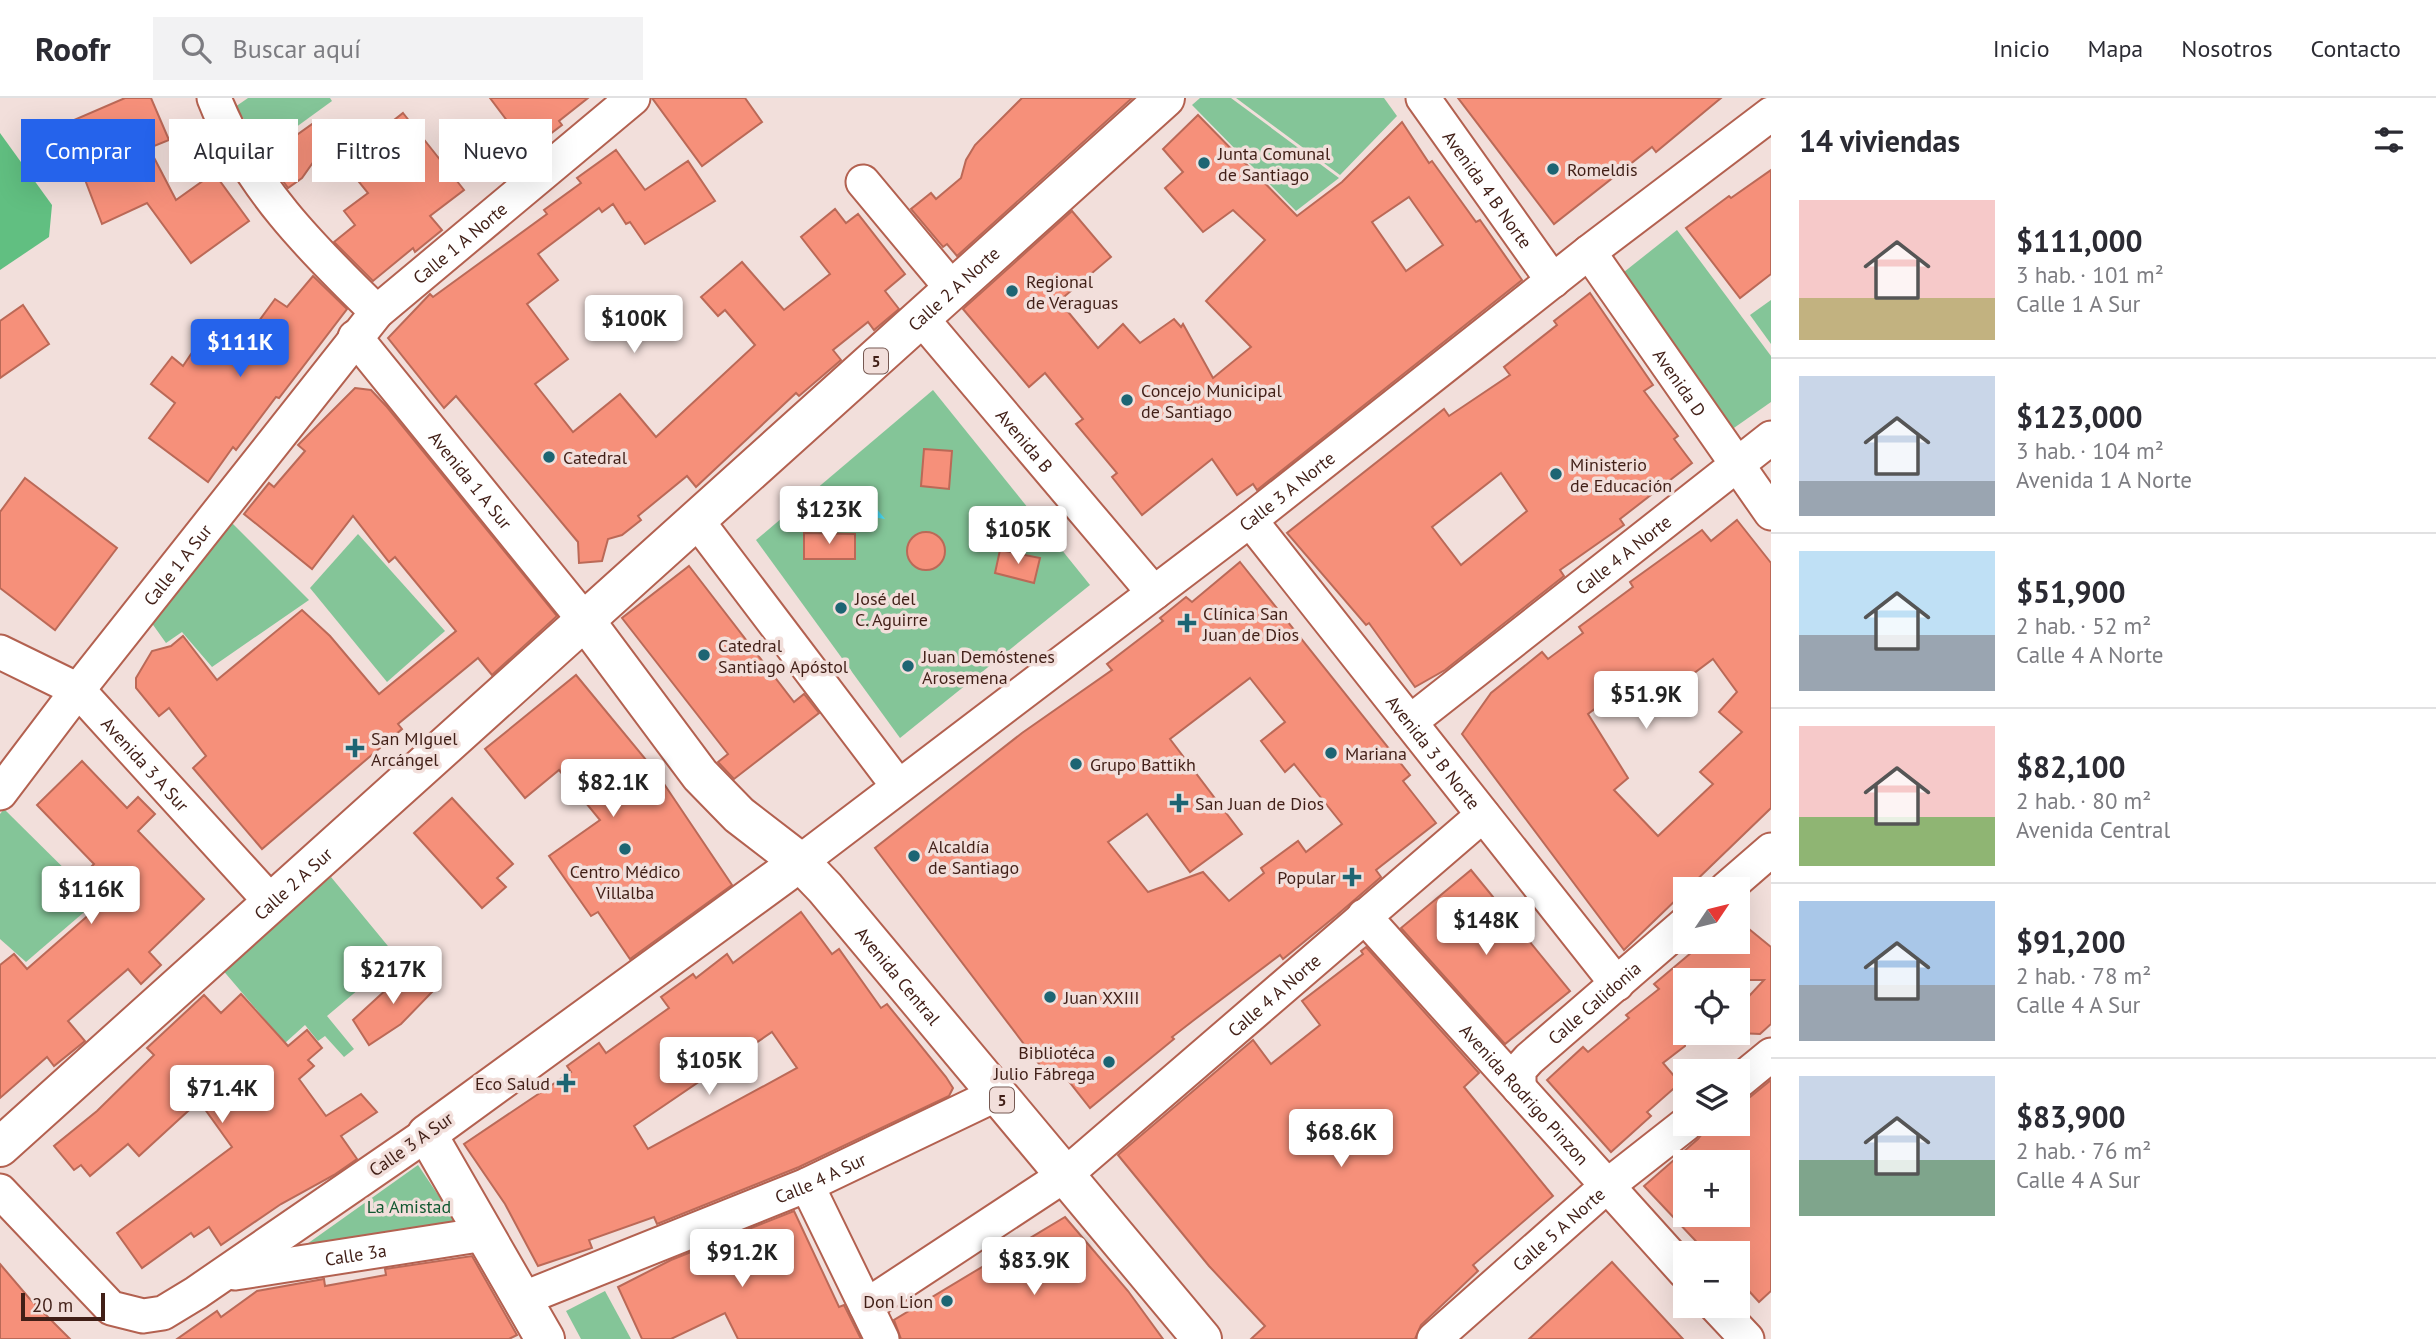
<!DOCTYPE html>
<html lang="es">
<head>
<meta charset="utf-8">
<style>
  body { margin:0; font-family:"PT Sans",sans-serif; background:#f2f2f3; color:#2b2b33; height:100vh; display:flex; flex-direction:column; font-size:26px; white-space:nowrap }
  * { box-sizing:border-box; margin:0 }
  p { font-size:23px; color:#7c7c81 }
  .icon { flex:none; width:38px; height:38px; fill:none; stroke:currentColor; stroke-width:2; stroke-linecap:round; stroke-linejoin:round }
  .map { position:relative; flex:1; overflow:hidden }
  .side { display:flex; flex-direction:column; background:#fff; width:665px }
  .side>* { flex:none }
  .banner { position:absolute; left:21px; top:21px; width:665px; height:63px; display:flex; gap:14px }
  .needle { width:46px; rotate:55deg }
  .fabs { position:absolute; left:1673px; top:779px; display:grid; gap:14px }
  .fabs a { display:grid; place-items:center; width:77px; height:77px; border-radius:0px; background:#fff; box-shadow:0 7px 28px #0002; font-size:35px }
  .scale { position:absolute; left:21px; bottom:18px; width:84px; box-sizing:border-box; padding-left:7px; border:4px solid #411f17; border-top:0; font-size:19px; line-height:24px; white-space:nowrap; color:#411f17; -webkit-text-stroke:5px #f2dfdb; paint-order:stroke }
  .price { position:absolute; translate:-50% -60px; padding:0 16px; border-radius:7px; background:#fff; color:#222; font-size:23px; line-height:46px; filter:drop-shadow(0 2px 4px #0008) }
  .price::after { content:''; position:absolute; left:50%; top:42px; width:21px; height:16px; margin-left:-10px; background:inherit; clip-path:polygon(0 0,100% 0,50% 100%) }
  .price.selected { background:#2563eb; color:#fff }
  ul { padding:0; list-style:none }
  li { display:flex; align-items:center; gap:21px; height:175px; padding:0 28px }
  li+li { border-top:2px solid #e1e1e2 }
  li span { display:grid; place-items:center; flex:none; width:196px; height:140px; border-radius:0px; color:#555 }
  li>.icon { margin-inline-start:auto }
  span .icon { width:84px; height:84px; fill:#fffc; stroke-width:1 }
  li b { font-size:30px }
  h2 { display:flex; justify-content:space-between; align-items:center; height:84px; padding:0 28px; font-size:30px }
  .pill { padding:0 24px; border-radius:0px; background:#fff; box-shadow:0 7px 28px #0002; font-size:24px; line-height:63px }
  .pill.selected { background:#2563eb; color:#fff }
  header { display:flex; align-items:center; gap:42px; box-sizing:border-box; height:98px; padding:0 35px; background:#fff; border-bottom:2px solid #e1e1e2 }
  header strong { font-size:33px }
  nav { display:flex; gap:38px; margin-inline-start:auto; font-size:24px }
  .search { width:490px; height:63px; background:#f2f2f3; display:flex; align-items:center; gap:18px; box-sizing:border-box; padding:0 24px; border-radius:0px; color:#7c7c81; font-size:26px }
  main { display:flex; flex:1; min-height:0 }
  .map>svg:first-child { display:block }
  .green { fill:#84c598 }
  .forest { fill:#61bf81 }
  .water { fill:#48defa }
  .building { fill:#f6907a; stroke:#bb6957; stroke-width:2; fill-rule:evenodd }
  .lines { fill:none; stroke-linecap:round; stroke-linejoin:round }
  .minor-casing { stroke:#b36150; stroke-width:37 }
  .major-casing { stroke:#b36150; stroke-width:42 }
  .minor { stroke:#fff; stroke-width:33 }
  .major { stroke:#fff; stroke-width:38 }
  .poi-dot { fill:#1d6573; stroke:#f2dfdb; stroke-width:2.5 }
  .labels { text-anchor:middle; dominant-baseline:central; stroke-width:7; stroke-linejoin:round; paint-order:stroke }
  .shield { fill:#f2dfdb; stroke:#765952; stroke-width:2 }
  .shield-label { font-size:16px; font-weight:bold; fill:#411f17 }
  .poi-label { font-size:18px; fill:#411f17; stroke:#f2dfdb; text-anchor:start }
  .street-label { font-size:18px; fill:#411f17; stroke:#f2dfdb }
  .park-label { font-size:18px; fill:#115830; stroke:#f2dfdb }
</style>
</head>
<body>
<header>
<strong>Roofr</strong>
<div class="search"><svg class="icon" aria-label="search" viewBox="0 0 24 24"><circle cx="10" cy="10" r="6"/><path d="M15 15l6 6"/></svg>Buscar aquí</div>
<nav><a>Inicio</a><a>Mapa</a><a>Nosotros</a><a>Contacto</a></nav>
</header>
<main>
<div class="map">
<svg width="1771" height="1241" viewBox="0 0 1771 1241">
  <rect width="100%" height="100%" fill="#f2dfdb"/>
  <g class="green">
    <polygon points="248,0 330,0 332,3 266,51 235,9"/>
    <polygon points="1200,0 1231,0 1339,80 1296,113 1192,7"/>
    <polygon points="1236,0 1384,0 1397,18 1340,77"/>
    <polygon points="1677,132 1771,258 1771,304 1731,332 1624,174"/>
    <polygon points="1771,202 1771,246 1750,217"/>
    <polygon points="933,292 1090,487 900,640 756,442"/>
    <polygon points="230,423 309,502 212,569 182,534 166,545 151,524"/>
    <polygon points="358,436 445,533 387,584 310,490"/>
    <polygon points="4,711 97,803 26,864 0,841 0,716"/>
    <polygon points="331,779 397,859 327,918 354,951 344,959 325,938 318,943 305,927 285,945 221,870"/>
    <polygon points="418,1067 459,1128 310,1153 307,1146"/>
    <polygon points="605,1193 631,1241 581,1241 566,1213"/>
  </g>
  <polygon class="forest" points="0,35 52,107 49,139 0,172"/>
  <polygon class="water" points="859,389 885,421 853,416"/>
  <g class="building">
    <polygon points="125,0 151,0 169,42 149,50 176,102 214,75 249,123 191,165 147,105 102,126 84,79 96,73 74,22"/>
    <polygon points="490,0 588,0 559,23 562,27 529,52"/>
    <polygon points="652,0 745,0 762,24 702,68"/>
    <polygon points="1022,0 1132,0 957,158 947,146 943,149 911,111 931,95 936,101 961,80 966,62 975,47"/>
    <polygon points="1458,0 1721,0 1656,54 1652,49 1554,126"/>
    <polygon points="403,15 464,92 430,118 442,132 415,154 413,150 373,183 334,144 355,127 344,113 368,95 342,63"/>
    <path d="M1198,17L1297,118L1342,84L1402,24L1429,65L1432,63L1476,124L1480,122L1522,182L1257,392L1253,386L1237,397L1212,361L1142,417L1112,379L1117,375L1076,326L1083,321L1045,275L1029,289L963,211L1072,113L1111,159L1059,203L1098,250L1123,226L1140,245L1174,221L1181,229L1183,226L1213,280L1251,249L1206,203L1265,142L1233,112L1203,134L1165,90L1183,74L1163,51ZM1409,99L1443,147L1406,173L1372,124Z"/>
    <polygon points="315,24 328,43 302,80 288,90 266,59"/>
    <polygon points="616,52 645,92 688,63 715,103 645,146 630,124 626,126 613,106 602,114 599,110 538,156 558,182 527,206 568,261 535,286 573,334 620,296 656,339 755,247 725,212 718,218 701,199 742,164 784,212 830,176 801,139 835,111 846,125 858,116 905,176 885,193 899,211 874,232 868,224 833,252 841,262 799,298 796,295 696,389 687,378 638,418 641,422 622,437 608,441 602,463 579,465 578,444 456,298 444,310 388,240 430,196 433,199 547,116 544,112 581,85 577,80"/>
    <polygon points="1771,72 1771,176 1740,200 1686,130 1729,98 1731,100"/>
    <polygon points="313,178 347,211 279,300 276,299 236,352 233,349 208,384 149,340 175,305 151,286 172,259 183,268 197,247 204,251 221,225 245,242 275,201 287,209"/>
    <path d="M1590,195L1653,287L1644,293L1678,338L1674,341L1692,365L1620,421L1624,427L1560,472L1564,478L1445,572L1415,589L1369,525L1366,527L1287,435L1444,311L1449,318L1510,277L1504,269L1557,227L1554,223ZM1501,375L1527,413L1461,467L1432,429Z"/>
    <polygon points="23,207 49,246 0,280 0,223"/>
    <polygon points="355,290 371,292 387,309 557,518 492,577 478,560 398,626 402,631 262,751 193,670 206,658 169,610 159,618 136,590 136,580 152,553 171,548 183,538 217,582 302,512 330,538 379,596 456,533 395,459 389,464 353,418 312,471 244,416 269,385 274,389 305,353 298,347"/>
    <polygon points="924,351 952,353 949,391 921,388"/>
    <polygon points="25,380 117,450 55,532 0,490 0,414"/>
    <path d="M1737,422L1771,465V710L1624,852L1462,636L1491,595L1542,554L1548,561L1583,535L1579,529L1633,489L1630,484L1702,432L1711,443ZM1713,561L1737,594L1719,614L1742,634L1700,674L1713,686L1658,738L1614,692L1628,680L1588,616L1624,589L1627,593L1648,577L1651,580L1657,576L1669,594Z"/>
    <circle cx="926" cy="453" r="19"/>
    <polygon points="804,435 855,436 855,461 804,461"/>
    <polygon points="1000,452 1040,460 1034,485 995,475"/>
    <path d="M1240,464L1410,677L1403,683L1436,725L1376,772L1381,779L1337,817L1283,861L1280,857L1194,922L1172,939L1174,941L1090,1010L1059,971L1049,979L875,750L1022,635L1112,572L1107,566L1163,523L1160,520L1186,499L1192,504ZM1250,580L1285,624L1261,643L1285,674L1294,666L1342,726L1306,754L1298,743L1261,770L1264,775L1229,803L1203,774L1148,794L1108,744L1147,716L1190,774L1242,736L1170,641Z"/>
    <polygon points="689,468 794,604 804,596 819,615 734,681 718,664 728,656 622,520"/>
    <polygon points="576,577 656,674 732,787 630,861 598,814 591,818 549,758 600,722 559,672 525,700 485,651"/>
    <polygon points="82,663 127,710 138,699 155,716 138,733 204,801 149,854 161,867 141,886 128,871 68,923 85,943 54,968 47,959 0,1000 0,867 14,856 27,871 108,800 84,776 94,766 37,707"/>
    <polygon points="452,700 513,766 497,780 506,789 482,810 414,735"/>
    <polygon points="1471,772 1570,893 1505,946 1401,830"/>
    <path d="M801,814L832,856L839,851L881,910L887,906L946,979L953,990L949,998L799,1069L657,1126L654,1119L589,1142L592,1150L538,1168L505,1106L464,1046L571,974L567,968L599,945L606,955L669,910L661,899L693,876L696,880L727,856L733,865ZM772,934L797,970L648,1051L634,1028Z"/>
    <polygon points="1738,822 1771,849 1771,926 1760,936 1738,935 1738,910 1764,882 1685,882 1685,948 1663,965 1680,985 1647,1014 1651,1018 1611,1054 1547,982 1583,949 1588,954 1629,920 1626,917 1659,891 1654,886 1704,844 1738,844"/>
    <polygon points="1366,849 1479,975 1464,989 1553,1098 1473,1167 1478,1173 1421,1227 1415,1241 1251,1241 1265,1228 1209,1168 1118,1057 1253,942 1271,966 1320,927 1302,903 1363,856 1361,853"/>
    <polygon points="412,868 433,893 401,926 369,947 353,922"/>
    <polygon points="241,896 288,948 307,932 322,950 308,962 314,968 299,981 326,1018 361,996 377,1014 341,1038 357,1061 334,1077 281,1106 221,1147 209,1129 194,1139 191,1135 142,1170 117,1135 232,1049 199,1003 139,1058 128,1046 90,1078 81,1067 74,1072 54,1048 97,1013 154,957 147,950 204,897 221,915"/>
    <path d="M1771,982V1193L1759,1204L1738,1181V1155H1707L1644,1088L1698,1041L1710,1026H1738V1003L1750,999ZM1685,1064H1738V1116H1685Z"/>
    <polygon points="794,1113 839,1209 844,1207 861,1241 738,1241 725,1215 671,1241 642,1241 618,1189 671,1162"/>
    <polygon points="1065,1119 1128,1193 1163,1241 901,1241 894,1222"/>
    <polygon points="472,1158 517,1237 509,1241 177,1241 217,1213 221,1219 257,1193 324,1181 325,1188 386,1177 385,1171"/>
    <polygon points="1612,1164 1683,1241 1529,1241"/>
    <polygon points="0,1166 29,1200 70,1241 0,1241"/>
  </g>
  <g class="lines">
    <g class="minor-casing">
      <g id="minor">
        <path d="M214,0C248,87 311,150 377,214"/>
        <path id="s1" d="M1423,0L1553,183"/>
        <polyline points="863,84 954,193"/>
        <path id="s2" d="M1589,154L1771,415"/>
        <path id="s3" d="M922,221L1154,495"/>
        <path id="s4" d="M355,239L586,524"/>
        <path id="s5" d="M1250,422L1617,886"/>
        <polyline points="698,424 898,688"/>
        <path id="s6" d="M0,554L78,592L272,805"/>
        <path id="s7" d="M1410,624L1771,340"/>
        <path id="s8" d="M0,695L78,592L377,214L633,0"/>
        <path id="s9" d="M800,764L1250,422L1589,154L1771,16"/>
        <polyline points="1726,791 1771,752"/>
        <path id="s10" d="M1364,818L1685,1174"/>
        <polyline points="1738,984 1771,957"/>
        <path id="s11" d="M1519,990V972L1529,961L1685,826"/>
        <polyline points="807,1087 882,1241"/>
        <polyline points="0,1093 111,1210 143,1218 163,1215 196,1195 427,1036"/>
        <path id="s12" d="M235,1175L485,1136"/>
        <path id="s13" d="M522,1201L807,1087L997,996"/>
        <path id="s14" d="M866,1208L1065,1077L1483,717"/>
        <polyline points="1716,1208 1747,1241"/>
        <path id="s15" d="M1434,1241L1607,1088L1686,1026"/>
      </g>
    </g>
    <g class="major-casing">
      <g id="major">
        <path id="s16" d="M586,524L700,677L739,717L800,764L825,790L1202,1241"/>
        <path id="s17" d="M0,1049L1165,0"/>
        <polyline points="545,1241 427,1036 800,764"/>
      </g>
    </g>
    <use href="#minor" class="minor"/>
    <use href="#major" class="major"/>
  </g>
  <g class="poi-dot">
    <circle cx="1204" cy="65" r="7"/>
    <circle cx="1553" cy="71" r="7"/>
    <circle cx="1012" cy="193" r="7"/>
    <circle cx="1127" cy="302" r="7"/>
    <circle cx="549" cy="359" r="7"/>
    <circle cx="1556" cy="376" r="7"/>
    <circle cx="841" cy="510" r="7"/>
    <path d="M1183.5 514.5h7v7h7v7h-7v7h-7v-7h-7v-7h7z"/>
    <circle cx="704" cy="557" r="7"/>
    <circle cx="908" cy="568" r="7"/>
    <path d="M351.5 639.5h7v7h7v7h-7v7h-7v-7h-7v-7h7z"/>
    <circle cx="1331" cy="655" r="7"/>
    <circle cx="1076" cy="666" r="7"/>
    <path d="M1175.5 694.5h7v7h7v7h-7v7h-7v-7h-7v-7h7z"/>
    <circle cx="625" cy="751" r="7"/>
    <circle cx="914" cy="758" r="7"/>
    <path d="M1348.5 768.5h7v7h7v7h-7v7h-7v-7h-7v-7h7z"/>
    <circle cx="1050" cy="899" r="7"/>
    <circle cx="1109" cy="964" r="7"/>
    <path d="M562.5 974.5h7v7h7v7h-7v7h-7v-7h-7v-7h7z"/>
    <circle cx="947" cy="1203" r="7"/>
  </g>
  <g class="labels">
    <g class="shield">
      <rect x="864" y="250.5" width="24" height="25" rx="5"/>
      <rect x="990" y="989.5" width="24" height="25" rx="5"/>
    </g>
    <g class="shield-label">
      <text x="876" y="263">5</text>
      <text x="1002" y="1002">5</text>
    </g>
    <g class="poi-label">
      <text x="1218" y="55">Junta Comunal<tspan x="1218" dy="21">de Santiago</tspan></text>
      <text x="1567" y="71">Romeldis</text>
      <text x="1026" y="183">Regional<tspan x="1026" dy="21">de Veraguas</tspan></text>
      <text x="1141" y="292">Concejo Municipal<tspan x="1141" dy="21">de Santiago</tspan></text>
      <text x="563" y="359">Catedral</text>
      <text x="1570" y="366">Ministerio<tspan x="1570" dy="21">de Educación</tspan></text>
      <text x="855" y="500">José del<tspan x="855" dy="21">C. Aguirre</tspan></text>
      <text x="1203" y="515">Clínica San<tspan x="1203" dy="21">Juan de Dios</tspan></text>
      <text x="718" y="547">Catedral<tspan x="718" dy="21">Santiago Apóstol</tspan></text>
      <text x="922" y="558">Juan Demóstenes<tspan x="922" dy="21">Arosemena</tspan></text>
      <text x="371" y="640">San MIguel<tspan x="371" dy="21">Arcángel</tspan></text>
      <text x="1345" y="655">Mariana</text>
      <text x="1090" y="666">Grupo Battikh</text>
      <text x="1195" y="705">San Juan de Dios</text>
      <text x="928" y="748">Alcaldía<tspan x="928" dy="21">de Santiago</tspan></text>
      <text x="625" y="773" text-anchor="middle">Centro Médico<tspan x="625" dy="21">Villalba</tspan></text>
      <text x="1336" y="779" text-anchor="end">Popular</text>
      <text x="1064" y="899">Juan XXIII</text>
      <text x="1095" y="954" text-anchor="end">Bibliotéca<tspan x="1095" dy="21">Julio Fábrega</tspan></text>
      <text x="550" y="985" text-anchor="end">Eco Salud</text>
      <text x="933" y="1203" text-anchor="end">Don Lion</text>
    </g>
    <g class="street-label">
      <text stroke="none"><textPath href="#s1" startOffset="112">Avenida 4 B Norte</textPath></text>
      <text stroke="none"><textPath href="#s8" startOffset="719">Calle 1 A Norte</textPath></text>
      <text stroke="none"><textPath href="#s17" startOffset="1283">Calle 2 A Norte</textPath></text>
      <text stroke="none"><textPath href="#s2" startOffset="159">Avenida D</textPath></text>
      <text stroke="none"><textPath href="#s3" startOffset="159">Avenida B</textPath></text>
      <text stroke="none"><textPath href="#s4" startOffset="184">Avenida 1 A Sur</textPath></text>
      <text stroke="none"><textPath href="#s9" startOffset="612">Calle 3 A Norte</textPath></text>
      <text stroke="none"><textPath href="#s7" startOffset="271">Calle 4 A Norte</textPath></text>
      <text stroke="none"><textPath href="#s8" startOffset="289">Calle 1 A Sur</textPath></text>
      <text stroke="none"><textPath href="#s5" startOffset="296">Avenida 3 B Norte</textPath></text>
      <text stroke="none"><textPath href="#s6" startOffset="187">Avenida 3 A Sur</textPath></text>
      <text stroke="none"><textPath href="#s17" startOffset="394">Calle 2 A Sur</textPath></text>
      <text stroke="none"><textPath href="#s16" startOffset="474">Avenida Central</textPath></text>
      <text stroke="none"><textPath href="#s14" startOffset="514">Calle 4 A Norte</textPath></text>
      <text stroke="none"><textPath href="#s11" startOffset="119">Calle Calidonia</textPath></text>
      <text stroke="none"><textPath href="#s10" startOffset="240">Avenida Rodrigo Pinzon</textPath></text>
      <text transform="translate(411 1046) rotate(-35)">Calle 3 A Sur</text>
      <text stroke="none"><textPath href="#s13" startOffset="322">Calle 4 A Sur</textPath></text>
      <text stroke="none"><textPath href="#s15" startOffset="166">Calle 5 A Norte</textPath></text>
      <text stroke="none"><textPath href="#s12" startOffset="122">Calle 3a</textPath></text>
    </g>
    <g class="park-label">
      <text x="409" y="1108">La Amistad</text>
    </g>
  </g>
</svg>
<div class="fabs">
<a><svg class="needle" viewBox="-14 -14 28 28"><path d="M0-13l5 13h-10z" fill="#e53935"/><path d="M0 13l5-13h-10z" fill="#7c7c81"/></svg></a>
<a><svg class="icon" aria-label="locate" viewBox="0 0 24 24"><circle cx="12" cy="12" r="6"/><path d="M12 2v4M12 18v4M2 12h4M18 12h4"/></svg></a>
<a><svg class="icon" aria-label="layers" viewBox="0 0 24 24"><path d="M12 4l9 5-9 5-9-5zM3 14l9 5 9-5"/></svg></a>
<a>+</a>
<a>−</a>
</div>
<div class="scale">20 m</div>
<b class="price" style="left:634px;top:257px">$100K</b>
<b class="price selected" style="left:240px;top:281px">$111K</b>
<b class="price" style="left:829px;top:448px">$123K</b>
<b class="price" style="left:1018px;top:468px">$105K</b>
<b class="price" style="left:1646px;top:633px">$51.9K</b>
<b class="price" style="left:613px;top:721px">$82.1K</b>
<b class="price" style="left:91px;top:828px">$116K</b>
<b class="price" style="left:1486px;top:859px">$148K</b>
<b class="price" style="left:393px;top:908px">$217K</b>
<b class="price" style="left:709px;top:999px">$105K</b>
<b class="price" style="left:222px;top:1027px">$71.4K</b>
<b class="price" style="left:1341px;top:1071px">$68.6K</b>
<b class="price" style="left:742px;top:1191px">$91.2K</b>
<b class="price" style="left:1034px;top:1199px">$83.9K</b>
<div class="banner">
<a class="pill selected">Comprar</a>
<a class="pill">Alquilar</a>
<a class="pill">Filtros</a>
<a class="pill">Nuevo</a>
</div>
</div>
<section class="side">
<h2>14 viviendas<svg class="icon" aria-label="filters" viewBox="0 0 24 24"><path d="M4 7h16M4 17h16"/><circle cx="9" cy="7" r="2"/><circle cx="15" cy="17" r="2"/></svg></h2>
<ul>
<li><span style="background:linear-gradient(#f6c9c9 70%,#c2b280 0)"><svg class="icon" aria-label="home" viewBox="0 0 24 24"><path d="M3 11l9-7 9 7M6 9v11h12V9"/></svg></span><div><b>$111,000</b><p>3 hab. · 101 m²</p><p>Calle 1 A Sur</p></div></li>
<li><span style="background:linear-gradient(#c9d6e8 75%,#9aa5b1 0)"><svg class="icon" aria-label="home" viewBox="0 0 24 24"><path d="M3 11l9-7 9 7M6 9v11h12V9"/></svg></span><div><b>$123,000</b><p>3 hab. · 104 m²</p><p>Avenida 1 A Norte</p></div></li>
<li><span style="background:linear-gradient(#bfe0f5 60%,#9aa5b1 0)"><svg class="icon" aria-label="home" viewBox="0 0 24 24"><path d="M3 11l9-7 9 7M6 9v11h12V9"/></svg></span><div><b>$51,900</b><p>2 hab. · 52 m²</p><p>Calle 4 A Norte</p></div></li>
<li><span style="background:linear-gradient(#f6c9c9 65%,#8fb573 0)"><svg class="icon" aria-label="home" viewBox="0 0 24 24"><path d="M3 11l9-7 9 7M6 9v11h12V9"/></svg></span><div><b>$82,100</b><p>2 hab. · 80 m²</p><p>Avenida Central</p></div></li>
<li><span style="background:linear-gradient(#a9c7e8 60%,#9aa5b1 0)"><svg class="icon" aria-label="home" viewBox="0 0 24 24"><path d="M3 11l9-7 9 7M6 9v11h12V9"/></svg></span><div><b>$91,200</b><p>2 hab. · 78 m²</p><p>Calle 4 A Sur</p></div></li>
<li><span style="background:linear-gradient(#c9d6e8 60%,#7fa58c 0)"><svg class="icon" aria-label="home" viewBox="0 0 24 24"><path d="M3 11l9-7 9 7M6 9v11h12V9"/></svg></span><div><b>$83,900</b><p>2 hab. · 76 m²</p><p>Calle 4 A Sur</p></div></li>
</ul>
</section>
</main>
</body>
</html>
